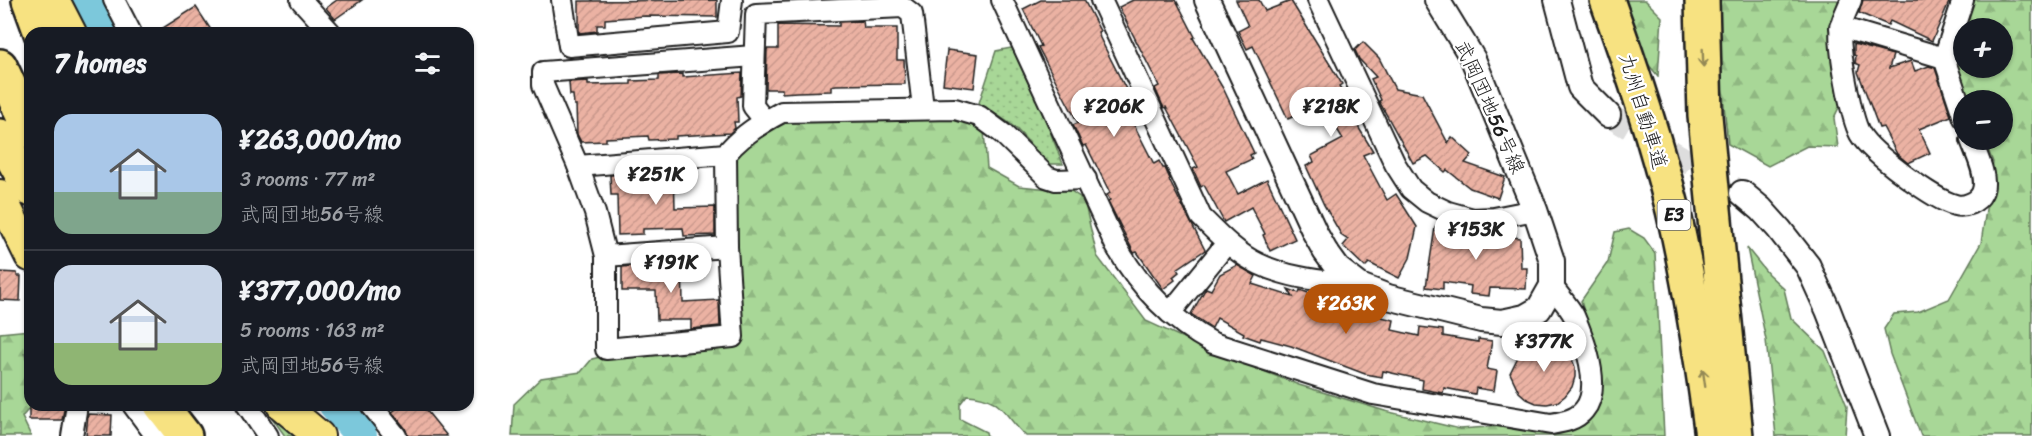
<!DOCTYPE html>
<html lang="en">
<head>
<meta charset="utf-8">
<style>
  body { margin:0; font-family:Sriracha,"Klee One",sans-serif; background:#242831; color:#f1f3f6; height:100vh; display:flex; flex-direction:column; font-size:22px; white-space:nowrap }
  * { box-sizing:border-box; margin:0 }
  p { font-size:20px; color:#9ea1a6 }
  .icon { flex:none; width:33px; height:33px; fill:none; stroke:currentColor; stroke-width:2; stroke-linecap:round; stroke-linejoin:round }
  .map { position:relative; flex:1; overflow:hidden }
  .panel { position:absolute; left:24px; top:27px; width:450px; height:384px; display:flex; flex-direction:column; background:#171b24; border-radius:18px; box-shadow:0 2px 4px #0004 }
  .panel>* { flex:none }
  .fabs { position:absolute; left:1953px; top:18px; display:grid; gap:12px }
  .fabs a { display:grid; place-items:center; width:60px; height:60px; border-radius:50%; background:#171b24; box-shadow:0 2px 4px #0004; font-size:30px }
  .price { position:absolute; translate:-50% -51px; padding:0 14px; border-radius:21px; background:#fff; color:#222; font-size:20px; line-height:39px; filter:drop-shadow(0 2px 3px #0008) }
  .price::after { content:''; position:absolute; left:50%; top:36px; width:18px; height:14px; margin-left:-9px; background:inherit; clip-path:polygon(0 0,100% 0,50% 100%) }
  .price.on { background:#b45309; color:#fff }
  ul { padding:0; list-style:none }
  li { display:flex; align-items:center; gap:18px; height:150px; padding:0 30px }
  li+li { border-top:2px solid #363941 }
  li span { display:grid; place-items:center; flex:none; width:168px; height:120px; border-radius:18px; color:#555 }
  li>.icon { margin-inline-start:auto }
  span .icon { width:72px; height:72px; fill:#fffc; stroke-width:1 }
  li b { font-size:26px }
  h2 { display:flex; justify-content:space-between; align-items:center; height:72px; padding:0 30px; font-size:26px }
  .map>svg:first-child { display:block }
  .grass { fill:#a8d797; stroke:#627a5a; stroke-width:1.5 }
  .forest { fill:url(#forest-firs); stroke:#627a5a; stroke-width:1.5; fill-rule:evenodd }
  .park { fill:url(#park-dots); stroke:#627a5a; stroke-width:1.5 }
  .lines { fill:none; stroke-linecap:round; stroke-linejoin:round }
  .river { stroke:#7cc8db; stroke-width:32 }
  .building { fill:url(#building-hatch); stroke:#1c1c1c; stroke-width:1.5 }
  .tertiary-tunnel { stroke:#ddd; stroke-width:24; stroke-dasharray:24 12; stroke-linecap:butt }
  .minor-casing { stroke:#1c1c1c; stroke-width:24 }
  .tertiary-casing { stroke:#1c1c1c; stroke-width:28 }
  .primary-casing { stroke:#1c1c1c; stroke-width:34 }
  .motorway-casing { stroke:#1c1c1c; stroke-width:38 }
  .minor { stroke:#fff; stroke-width:20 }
  .tertiary { stroke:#fff; stroke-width:24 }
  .primary { stroke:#f7e281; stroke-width:30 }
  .motorway { stroke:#f7e281; stroke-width:33 }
  .oneway { stroke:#948954 }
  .labels { text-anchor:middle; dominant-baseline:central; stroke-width:4.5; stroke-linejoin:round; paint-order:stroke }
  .shield { fill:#fff; stroke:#606060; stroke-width:1.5 }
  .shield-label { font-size:18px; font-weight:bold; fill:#1c1c1c }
  .street-label { font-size:20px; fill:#1c1c1c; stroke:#fff }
</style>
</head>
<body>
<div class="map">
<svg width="2032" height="436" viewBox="0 0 2032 436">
  <defs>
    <pattern id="forest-firs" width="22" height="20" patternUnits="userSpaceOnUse" patternTransform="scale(1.5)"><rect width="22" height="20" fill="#a8d797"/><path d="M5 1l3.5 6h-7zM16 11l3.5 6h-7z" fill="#90b882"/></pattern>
    <pattern id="park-dots" width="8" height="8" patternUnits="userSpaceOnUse" patternTransform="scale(1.5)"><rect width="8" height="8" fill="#a8d797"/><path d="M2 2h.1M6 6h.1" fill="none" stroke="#90b882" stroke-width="1.8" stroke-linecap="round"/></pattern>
    <pattern id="building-hatch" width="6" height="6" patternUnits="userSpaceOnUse" patternTransform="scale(1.5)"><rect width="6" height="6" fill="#ebb2a3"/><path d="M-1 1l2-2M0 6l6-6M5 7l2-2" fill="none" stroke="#c9988c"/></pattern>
  </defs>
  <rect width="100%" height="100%" fill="#fff"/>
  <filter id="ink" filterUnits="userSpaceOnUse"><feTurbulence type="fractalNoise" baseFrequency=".0167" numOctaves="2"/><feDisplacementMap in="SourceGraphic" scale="12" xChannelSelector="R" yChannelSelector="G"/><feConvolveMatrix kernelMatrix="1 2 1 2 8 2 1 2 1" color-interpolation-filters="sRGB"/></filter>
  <g filter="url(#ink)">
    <polygon class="grass" points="263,405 276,405 312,436 285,436"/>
    <g class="forest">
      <polygon points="1622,0 1645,0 1662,17 1658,76 1648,64"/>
      <polygon points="1715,0 1837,0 1839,2 1830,34 1842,101 1834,118 1838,147 1807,146 1768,166 1728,144 1716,27"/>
      <path d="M1973,0H2032V436H1921L1890,354L1884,329L1894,314L1918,312L1949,299L1981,243L1993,162L1984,140H2002V100H1970L1953,56ZM1964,28H2002V68H1964Z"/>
      <path d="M957,117L984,131L987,168L1019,186L1071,191L1084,200L1097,256L1146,321L1207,349L1299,385L1385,411L1460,429L1516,425H1578L1594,412L1602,392L1601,372L1581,301L1608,262L1615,232L1629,229L1644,238L1655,253L1664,436H1026C1003,415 1003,397 967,395L960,404V419L986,432L987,436H512L514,404L541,378L581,372L592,359L600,357L737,347L742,340L734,214V158L746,145L783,119Z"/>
      <polygon points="1747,248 1768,274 1784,289 1791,318 1825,351 1847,406 1845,436 1776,436 1766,340"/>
      <polygon points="30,330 30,352 24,353 30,367 30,405 32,405 22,417 31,436 0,436 0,333"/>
    </g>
    <path class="park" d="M1016,47L1063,164H1046C1024,136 1012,119 978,106L996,51Z"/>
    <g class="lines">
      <g class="river">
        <polyline points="85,0 102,33"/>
        <polyline points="335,405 361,436"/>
      </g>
    </g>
    <g class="building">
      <polygon points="337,0 362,0 335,19 326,8"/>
      <polygon points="717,0 717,17 645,16 605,19 605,25 597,25 597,31 579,33 579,1"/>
      <polygon points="1041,0 1084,0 1100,31 1098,32 1100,38 1137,111 1129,115 1154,164 1159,161 1163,168 1165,168 1170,179 1169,180 1205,250 1177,269 1179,272 1173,277 1175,280 1163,289 1137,252 1134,253 1108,201 1110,200 1107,195 1110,193 1086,145 1083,146 1073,125 1078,123 1038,47 1041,46 1023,9"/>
      <polygon points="1133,0 1176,0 1195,37 1193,38 1224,90 1254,153 1250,155 1252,159 1226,171 1238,194 1267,179 1295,239 1270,251 1263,235 1265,234 1251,207 1224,222 1204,185 1201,187 1193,169 1198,167 1166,107 1164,108 1162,104 1155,88 1159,86 1119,7"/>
      <polygon points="1236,0 1259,0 1265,11 1291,1 1342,84 1339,86 1356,114 1352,117 1373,151 1363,155 1387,200 1396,194 1417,227 1410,258 1399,278 1369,263 1365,267 1343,246 1348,240 1342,236 1324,205 1306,166 1314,162 1311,156 1343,139 1322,104 1288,119 1253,46 1247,49 1238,31 1248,26"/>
      <polygon points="1863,0 1950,0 1932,41 1890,21 1888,25 1859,13"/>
      <polygon points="196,7 213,33 155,33"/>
      <polygon points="863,21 864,28 897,28 897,60 904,60 905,84 836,85 831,86 831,91 797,92 782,93 782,89 766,89 767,49 778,49 778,25 839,26 839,22"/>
      <polygon points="1363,42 1379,58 1395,89 1422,94 1448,143 1452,137 1472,155 1465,163 1505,177 1498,198 1470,188 1447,170 1445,172 1427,156 1413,163 1379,101 1381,100 1371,79 1376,77 1359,59 1355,50"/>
      <polygon points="1854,44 1893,55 1889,68 1911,61 1915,71 1929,66 1935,68 1951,116 1919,129 1930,153 1908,163 1897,154 1883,127 1879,128 1858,72 1860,65 1855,63 1856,56 1854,55"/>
      <polygon points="947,50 978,54 974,88 943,84"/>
      <polygon points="742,73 741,96 737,97 738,122 734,122 735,128 730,133 676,136 676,139 649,140 648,136 606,138 606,141 581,142 577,134 576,105 574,105 573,95 570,95 569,82 588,81 588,85 631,84 631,81 659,80 659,75 683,74 683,77"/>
      <polygon points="674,170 675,208 715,207 715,235 684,236 683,228 643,229 643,234 618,235 617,195 611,195 610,175"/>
      <polygon points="1443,225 1449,229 1520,238 1521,268 1527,268 1526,289 1490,288 1489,296 1470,294 1471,286 1443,282 1443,289 1426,287 1435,227 1440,230"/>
      <polygon points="659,264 682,264 683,302 719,300 720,326 691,329 691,320 657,320 656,291 622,291 622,267"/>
      <polygon points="1237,265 1256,276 1252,284 1293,297 1288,289 1299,293 1300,290 1365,313 1394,320 1392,330 1419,336 1420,327 1443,330 1443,336 1478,342 1478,339 1492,341 1487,369 1497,371 1494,391 1476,388 1475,394 1444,388 1443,393 1422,389 1423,380 1383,371 1382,377 1365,374 1291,346 1261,338 1260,341 1243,335 1244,333 1217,318 1212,328 1191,314 1206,288 1211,290 1220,274"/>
      <polygon points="0,272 17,273 17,276 21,276 20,301 0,300"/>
      <polygon points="1545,342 1555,344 1564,349 1571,357 1575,367 1575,377 1572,387 1565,396 1557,402 1547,404 1536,403 1527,399 1519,392 1510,373 1519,355 1526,348 1535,343"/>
      <polygon points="29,405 65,405 62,420 29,420"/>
      <polygon points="402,405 422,405 447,436 408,436 405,428 392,412"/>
      <polygon points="88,414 112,415 111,436 86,436"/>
    </g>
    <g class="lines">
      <polyline class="tertiary-tunnel" points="1608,115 1742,193"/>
      <g class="minor-casing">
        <g id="minor">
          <polyline points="114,0 131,33"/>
          <polyline points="301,0 331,33"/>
          <polyline points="562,0 569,46 728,32 732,0"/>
          <path d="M1002,0L1116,246C1140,288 1171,320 1213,343L1373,394L1551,424C1563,422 1576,420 1584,410C1603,388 1584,339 1574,316C1569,306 1559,296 1552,286"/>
          <path d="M1101,0L1201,217C1218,234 1237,254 1259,264C1290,279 1326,281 1360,286"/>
          <polyline points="1318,0 1395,164 1411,189 1427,202 1448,212 1473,219 1494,218 1535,210"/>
          <path d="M1851,0C1848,8 1843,17 1841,26C1837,43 1851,118 1860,134C1871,153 1934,200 1955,205C1964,208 1978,202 1982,193C1989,178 1976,154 1971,140"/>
          <polyline points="1963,0 1944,58 1964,118"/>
          <polyline points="1840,27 1944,58"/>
          <path d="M754,56L543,72V85L578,166L595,213L606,256V349L733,337L727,247L726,154C740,136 761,123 782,112L955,109L979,116L1002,133L1047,177L1056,180L1086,179"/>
          <polyline points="765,121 753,106 756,14 903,7 912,14 923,108"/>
          <polyline points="578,166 726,154"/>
          <polyline points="606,256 727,247"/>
          <polyline points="1170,313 1227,243"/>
          <polyline points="133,405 156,436"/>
          <polyline points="247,405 268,436"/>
          <polyline points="371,405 396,436"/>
          <polyline points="72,436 77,405"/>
        </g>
      </g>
      <g class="tertiary-casing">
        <g id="tertiary">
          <polyline points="1207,0 1315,233 1325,251 1338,269 1360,286 1388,297 1481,320 1502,322 1525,317 1539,309 1552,286 1552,261 1535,210 1473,59 1437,0"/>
          <polyline points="1557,0 1580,87 1608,115"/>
          <polyline points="1742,193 1761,209 1779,229 1808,266 1828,310 1877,436"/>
        </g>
      </g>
      <g class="primary-casing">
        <g id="primary">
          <polyline points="54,0 71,33"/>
          <polyline points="0,195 30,256"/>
          <polyline points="282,405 319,436"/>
        </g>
      </g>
      <g class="motorway-casing">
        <g id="motorway">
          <polyline points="29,0 41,33"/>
          <path d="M1607,0C1632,69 1655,139 1673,210C1690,284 1702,360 1712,436"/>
          <polyline points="1702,0 1705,116 1736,436"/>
          <polyline points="0,66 30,131"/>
          <polyline points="0,136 30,189"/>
          <polyline points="161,405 185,436"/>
        </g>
      </g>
      <use href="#minor" class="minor"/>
      <use href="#tertiary" class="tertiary"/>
      <use href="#primary" class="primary"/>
      <use href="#motorway" class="motorway"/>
    </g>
    <defs><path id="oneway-shaft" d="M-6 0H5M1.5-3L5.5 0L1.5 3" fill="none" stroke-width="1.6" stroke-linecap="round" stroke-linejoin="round" transform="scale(1.5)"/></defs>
    <g class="oneway">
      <use href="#oneway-shaft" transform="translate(1703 58) rotate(88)"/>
      <use href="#oneway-shaft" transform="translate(1704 378) rotate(-98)"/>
    </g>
  </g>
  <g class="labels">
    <rect class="shield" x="1657.5" y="200" width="33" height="30" rx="4.5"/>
    <g class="shield-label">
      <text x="1674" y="215">E3</text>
    </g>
    <g class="street-label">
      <text transform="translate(1490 107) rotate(66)">武岡団地56号線</text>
      <text transform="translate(1643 111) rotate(73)">九州自動車道</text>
    </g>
  </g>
</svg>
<div class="fabs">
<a>+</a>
<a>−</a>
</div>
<b class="price" style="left:1114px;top:138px">¥206K</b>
<b class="price" style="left:1331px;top:138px">¥218K</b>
<b class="price" style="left:656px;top:206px">¥251K</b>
<b class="price" style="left:1476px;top:261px">¥153K</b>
<b class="price" style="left:671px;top:294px">¥191K</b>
<b class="price on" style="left:1346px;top:335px">¥263K</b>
<b class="price" style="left:1544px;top:373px">¥377K</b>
<section class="panel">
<h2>7 homes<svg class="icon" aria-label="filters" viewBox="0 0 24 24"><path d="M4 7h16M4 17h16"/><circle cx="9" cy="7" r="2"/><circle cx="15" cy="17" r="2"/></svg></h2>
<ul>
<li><span style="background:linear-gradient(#a9c7e8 65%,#7fa58c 0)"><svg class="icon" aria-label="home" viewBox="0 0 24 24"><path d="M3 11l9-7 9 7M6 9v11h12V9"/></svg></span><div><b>¥263,000/mo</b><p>3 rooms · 77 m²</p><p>武岡団地56号線</p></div></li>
<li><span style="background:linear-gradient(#c9d6e8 65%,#8fb573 0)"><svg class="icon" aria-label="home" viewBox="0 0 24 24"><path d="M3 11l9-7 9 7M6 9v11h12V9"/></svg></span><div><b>¥377,000/mo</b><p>5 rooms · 163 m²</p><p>武岡団地56号線</p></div></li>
</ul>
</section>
</div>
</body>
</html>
